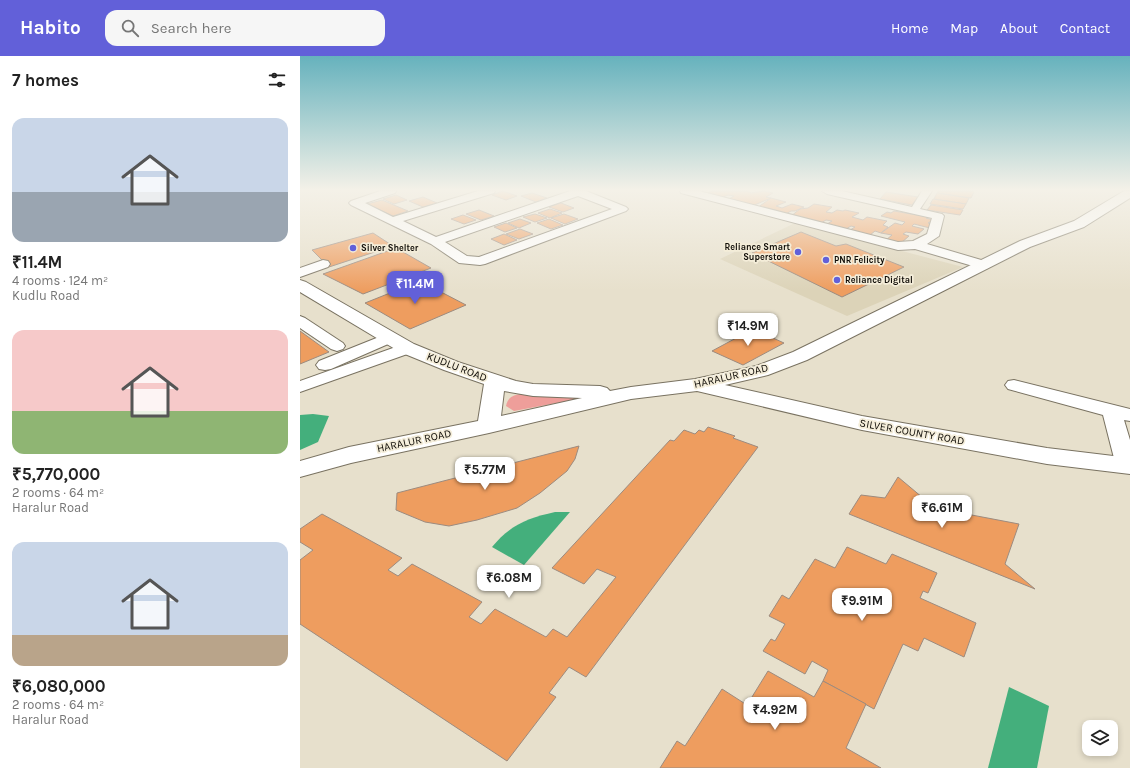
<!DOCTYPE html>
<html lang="en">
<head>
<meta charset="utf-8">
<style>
  body { margin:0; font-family:Karla,sans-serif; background:#f6f6f6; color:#222; height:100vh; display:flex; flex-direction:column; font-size:15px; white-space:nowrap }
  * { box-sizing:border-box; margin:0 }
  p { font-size:13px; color:#767676 }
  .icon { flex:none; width:22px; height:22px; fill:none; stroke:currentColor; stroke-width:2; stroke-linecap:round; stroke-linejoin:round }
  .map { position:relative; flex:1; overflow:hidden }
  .drawer { display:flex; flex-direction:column; background:#fff; width:300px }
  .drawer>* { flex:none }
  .buttons { position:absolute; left:782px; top:664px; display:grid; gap:8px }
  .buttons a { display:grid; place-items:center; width:36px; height:36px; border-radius:8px; background:#fff; box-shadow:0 2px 6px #0003; font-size:20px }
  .price { position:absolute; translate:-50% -34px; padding:0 9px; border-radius:8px; background:#fff; color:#222; font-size:13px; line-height:26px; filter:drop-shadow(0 1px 2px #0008) }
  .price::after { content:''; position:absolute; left:50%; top:24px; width:12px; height:9px; margin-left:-6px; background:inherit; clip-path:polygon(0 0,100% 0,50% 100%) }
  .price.active { background:#6260d9; color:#fff }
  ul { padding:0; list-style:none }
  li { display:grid; align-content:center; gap:8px; height:212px; padding:0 12px }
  li span { display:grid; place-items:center; height:124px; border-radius:12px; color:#555 }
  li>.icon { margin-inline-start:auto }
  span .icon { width:72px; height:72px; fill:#fffc; stroke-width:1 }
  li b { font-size:17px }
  h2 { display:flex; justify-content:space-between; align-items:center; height:48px; padding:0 12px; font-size:17px }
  header { display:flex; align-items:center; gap:24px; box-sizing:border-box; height:56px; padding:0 20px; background:#6260d9; color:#fff }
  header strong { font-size:19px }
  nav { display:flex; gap:22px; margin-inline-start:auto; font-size:14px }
  .search { width:280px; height:36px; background:#f6f6f6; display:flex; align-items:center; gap:10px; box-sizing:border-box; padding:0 14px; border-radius:12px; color:#767676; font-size:15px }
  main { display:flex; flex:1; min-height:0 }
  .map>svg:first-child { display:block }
  .built { fill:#dcd3b8 }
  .green { fill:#ee9e9a }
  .water { fill:#44af7c }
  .building { fill:#ee9d5f; stroke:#9c8b7f }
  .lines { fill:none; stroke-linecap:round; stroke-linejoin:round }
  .minor-casing { stroke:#797261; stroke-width:2 }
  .tertiary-casing { stroke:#797261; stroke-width:2 }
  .minor { fill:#fff; fill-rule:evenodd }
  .tertiary { fill:#fff; fill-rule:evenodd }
  .poi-dot { fill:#6260d9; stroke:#f4edd9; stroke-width:1.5 }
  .labels { text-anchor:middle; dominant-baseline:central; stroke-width:3.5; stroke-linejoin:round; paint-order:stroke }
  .far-poi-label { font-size:9px; font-weight:bold; fill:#0e0b06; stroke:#f4edd9; text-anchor:start }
  .street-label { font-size:11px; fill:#0e0b06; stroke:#f4edd9 }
</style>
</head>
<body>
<header>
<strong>Habito</strong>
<div class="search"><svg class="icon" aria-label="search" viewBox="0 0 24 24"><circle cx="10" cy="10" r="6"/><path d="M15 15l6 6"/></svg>Search here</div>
<nav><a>Home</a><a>Map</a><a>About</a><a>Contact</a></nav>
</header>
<main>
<section class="drawer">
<h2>7 homes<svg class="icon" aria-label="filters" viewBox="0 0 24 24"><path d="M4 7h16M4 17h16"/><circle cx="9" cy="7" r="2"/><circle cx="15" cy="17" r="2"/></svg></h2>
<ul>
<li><span style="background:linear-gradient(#c9d6e8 60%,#9aa5b1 0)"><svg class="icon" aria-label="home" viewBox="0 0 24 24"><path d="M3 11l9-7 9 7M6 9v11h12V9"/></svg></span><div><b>₹11.4M</b><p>4 rooms · 124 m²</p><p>Kudlu Road</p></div></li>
<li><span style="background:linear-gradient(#f6c9c9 65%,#8fb573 0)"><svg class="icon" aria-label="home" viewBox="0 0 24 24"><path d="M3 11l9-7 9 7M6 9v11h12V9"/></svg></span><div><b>₹5,770,000</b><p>2 rooms · 64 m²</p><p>Haralur Road</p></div></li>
<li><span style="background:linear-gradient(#c9d6e8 75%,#b9a48a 0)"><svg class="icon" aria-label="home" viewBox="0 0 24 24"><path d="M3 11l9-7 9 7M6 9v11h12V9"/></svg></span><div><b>₹6,080,000</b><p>2 rooms · 64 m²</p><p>Haralur Road</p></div></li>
</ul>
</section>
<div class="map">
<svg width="830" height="712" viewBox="0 0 830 712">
  <rect width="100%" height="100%" fill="#e7e0cc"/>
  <polygon class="built" points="495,167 663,211 547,260 420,203"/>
  <path class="green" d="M220,338H281L278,343L214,355L206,350C208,341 212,340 220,338Z"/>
  <g class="water">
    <polygon points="13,358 29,360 18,386 0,394 0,359"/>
    <path d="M255,456H270L224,509L192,491C210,469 228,462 255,456Z"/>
    <polygon points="709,631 749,650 737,712 688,712"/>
  </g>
  <g class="building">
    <polygon points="203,135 217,140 206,144 192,139"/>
    <polygon points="412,135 448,135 451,137 464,135 473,137 466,141 471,142 452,150 427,144 434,140 428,139 423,141 404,139"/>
    <polygon points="638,135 672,135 674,136 671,142 637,137"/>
    <polygon points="586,136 618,141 612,149 580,143"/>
    <polygon points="232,137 247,142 236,146 221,140"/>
    <polygon points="637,137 669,142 666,148 634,143"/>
    <polygon points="96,139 107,144 94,148 83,143"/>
    <polygon points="123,141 137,147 123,151 109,145"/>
    <polygon points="471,142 486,146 476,150 482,152 492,148 504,151 495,155 491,155 484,159 457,152"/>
    <polygon points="633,143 666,148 663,153 630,148"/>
    <polygon points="82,144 108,155 93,160 67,148"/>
    <polygon points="261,147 274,152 263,156 249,151"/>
    <polygon points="514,148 532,151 526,156 532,157 537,154 543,155 545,154 559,157 552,161 563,164 567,161 587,165 583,169 588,171 581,177 575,175 570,179 550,174 555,171 551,170 546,173 527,168 532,165 526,164 521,167 491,160 500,153 508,152"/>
    <polygon points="631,149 663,154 660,159 627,154"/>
    <polygon points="250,153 262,157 250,162 238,157"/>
    <polygon points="179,154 194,160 181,164 166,158"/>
    <polygon points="594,155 628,161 626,162 633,164 628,167 634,168 630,172 614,168 612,170 624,173 618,178 606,176 603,178 609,180 601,187 586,184 592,179 581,177 595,167 602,169 605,166 581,160 587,156 591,157"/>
    <polygon points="235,158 247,162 235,166 223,161"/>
    <polygon points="264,158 278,163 265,168 251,162"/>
    <polygon points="163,159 176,164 164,168 151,163"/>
    <polygon points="220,163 231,167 219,172 208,167"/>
    <polygon points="249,163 263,169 251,173 237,167"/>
    <polygon points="206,167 217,172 205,176 194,171"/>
    <polygon points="220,173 233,178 219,183 206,178"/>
    <polygon points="501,176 536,190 546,188 604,211 542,241 452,197"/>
    <polygon points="73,177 93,190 29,211 12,194"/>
    <polygon points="204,178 217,184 204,189 191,183"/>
    <polygon points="96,192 131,212 63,238 23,218"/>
    <polygon points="120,225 166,249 110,273 65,247"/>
    <polygon points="453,273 484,287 443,309 412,295"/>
    <polygon points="0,275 29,296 0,308"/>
    <polygon points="408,371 435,380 433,382 458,391 286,621 269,611 249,637 256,641 207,705 0,568 0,504 13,494 0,486 0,473 22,458 102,502 88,514 98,520 112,508 182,546 169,561 181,568 195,553 246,581 253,573 267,581 316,521 297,513 284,528 252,512 370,384 374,385 384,374 395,378 399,374 404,376"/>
    <polygon points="279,390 275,403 267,415 240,437 217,452 177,464 149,470 125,466 96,454 97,437"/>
    <polygon points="598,421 635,452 719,468 705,508 735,533 549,458 561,439 585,442"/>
    <polygon points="547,491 586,508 592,498 637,517 628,537 623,535 620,542 676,567 664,601 624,582 618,595 603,588 574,653 523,625 528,614 512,605 505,618 463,595 471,583 475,585 485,568 469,560 482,539 489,543 515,503 535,512"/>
    <polygon points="468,615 514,641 523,625 566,648 546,692 581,712 360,712 377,685 385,690 422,633 447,649"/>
  </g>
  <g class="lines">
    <g class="minor-casing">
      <g id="minor">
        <path d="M80,135H96L95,137L65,147L93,161L178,135H195L194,137L103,165L136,181L270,135H286L326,151L328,153L326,155L185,208L180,209L159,207L131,188L51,149L49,147L51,145ZM278,140L312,153L179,201L167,200L145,186Z"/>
        <polygon points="380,135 399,135 598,186 613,185 627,178 632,162 527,138 522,135 542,135 612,151 622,135 632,135 620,153 642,158 644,160 639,180 627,188 688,206 690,209 688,212 683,213 615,193 598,194 381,137"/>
        <polygon points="23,204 28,205 30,208 28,211 0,221 0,212"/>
        <polygon points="0,260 5,262 43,287 45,290 43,293 37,295 31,293 0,272"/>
        <polygon points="89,277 95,279 97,282 95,285 31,313 25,314 19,313 16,309 19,305"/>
        <polygon points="107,287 113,288 115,292 113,296 0,336 0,325"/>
        <polygon points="714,324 830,353 830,365 824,364 830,384 830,416 827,417 820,415 816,410 803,359 708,333 705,329 708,325"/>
      </g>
    </g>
    <g class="tertiary-casing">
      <path id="tertiary" d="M824,135H830V142L784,171L730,191L507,304L468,319L425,329L562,360L747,392L830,402V418L747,408L562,374L397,335L331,343L189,377L51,407L0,421V405L49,391L178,365L184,328L144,314L100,296L0,236V224L6,226L114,288L158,306L216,325L233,328L300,330L307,332L310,335L331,331L395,323L456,310L493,296L720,185L774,165ZM204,335L233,340L282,342L201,360Z"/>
    </g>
    <use href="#minor" class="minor"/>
    <use href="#tertiary" class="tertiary"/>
  </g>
  <linearGradient id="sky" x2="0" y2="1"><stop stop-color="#66b2bd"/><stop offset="0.57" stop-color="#f4f1e8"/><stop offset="1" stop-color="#f4f1e8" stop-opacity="0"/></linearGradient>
  <rect width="830" height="235" fill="url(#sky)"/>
  <g class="poi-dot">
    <circle cx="53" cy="192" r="4"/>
    <circle cx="498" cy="196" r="4"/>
    <circle cx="526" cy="204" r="4"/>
    <circle cx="537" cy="224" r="4"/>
  </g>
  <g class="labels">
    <g class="far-poi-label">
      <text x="490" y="191" text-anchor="end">Reliance Smart<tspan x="490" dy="10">Superstore</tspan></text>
      <text x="61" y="192">Silver Shelter</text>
      <text x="534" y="204">PNR Felicity</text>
      <text x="545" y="224">Reliance Digital</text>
    </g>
    <g class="street-label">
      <text transform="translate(157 311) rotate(21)">KUDLU ROAD</text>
      <text transform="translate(431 320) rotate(-13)">HARALUR ROAD</text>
      <text transform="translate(612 376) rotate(10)">SILVER COUNTY ROAD</text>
      <text transform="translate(114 385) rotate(-12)">HARALUR ROAD</text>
    </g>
  </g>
</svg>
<div class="buttons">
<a><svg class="icon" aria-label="layers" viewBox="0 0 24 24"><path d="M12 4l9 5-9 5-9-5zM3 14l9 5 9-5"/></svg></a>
</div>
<b class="price active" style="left:115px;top:249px">₹11.4M</b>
<b class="price" style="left:448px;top:291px">₹14.9M</b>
<b class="price" style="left:185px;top:435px">₹5.77M</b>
<b class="price" style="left:642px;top:473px">₹6.61M</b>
<b class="price" style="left:209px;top:543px">₹6.08M</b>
<b class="price" style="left:562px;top:566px">₹9.91M</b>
<b class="price" style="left:475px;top:675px">₹4.92M</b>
</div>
</main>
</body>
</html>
